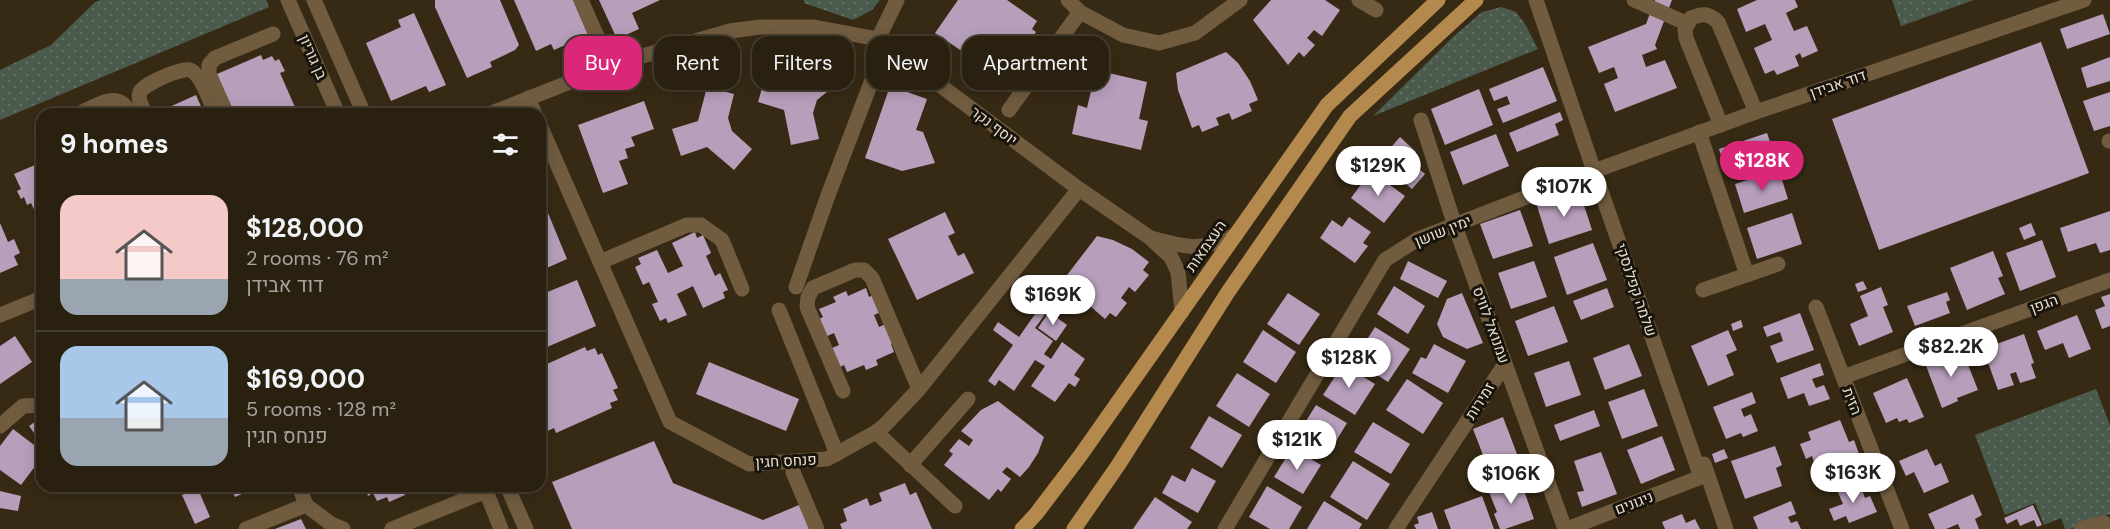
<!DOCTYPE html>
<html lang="en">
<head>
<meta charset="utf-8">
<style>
  body { margin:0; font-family:"DM Sans",Heebo,sans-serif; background:#312819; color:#f1f3f6; height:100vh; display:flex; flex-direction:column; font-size:22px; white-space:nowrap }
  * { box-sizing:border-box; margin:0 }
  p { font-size:20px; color:#a5a39f }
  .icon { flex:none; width:33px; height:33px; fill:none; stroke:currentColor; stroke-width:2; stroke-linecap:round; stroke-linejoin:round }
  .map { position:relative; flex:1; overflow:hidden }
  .panel { position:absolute; left:36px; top:108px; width:510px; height:384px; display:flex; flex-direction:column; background:#292010; border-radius:18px; box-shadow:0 3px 15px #0003,0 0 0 2px #453e30 }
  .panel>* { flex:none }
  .top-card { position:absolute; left:564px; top:36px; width:570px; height:54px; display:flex; gap:12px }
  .price { position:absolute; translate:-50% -51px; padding:0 14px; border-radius:21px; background:#fff; color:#222; font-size:20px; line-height:39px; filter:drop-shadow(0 2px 3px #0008) }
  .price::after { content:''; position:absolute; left:50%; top:36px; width:18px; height:14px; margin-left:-9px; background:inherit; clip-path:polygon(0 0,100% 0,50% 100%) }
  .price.selected { background:#db2777; color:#fff }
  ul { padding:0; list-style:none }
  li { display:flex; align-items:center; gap:18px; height:150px; padding:0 24px }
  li+li { border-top:2px solid #453e30 }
  li span { display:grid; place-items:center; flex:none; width:168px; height:120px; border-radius:18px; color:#555 }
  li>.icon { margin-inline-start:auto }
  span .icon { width:72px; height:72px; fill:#fffc; stroke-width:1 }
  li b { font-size:26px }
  h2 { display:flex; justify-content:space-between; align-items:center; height:72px; padding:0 24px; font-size:26px }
  .pill { padding:0 21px; border-radius:18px; background:#292010; box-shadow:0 3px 15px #0003,0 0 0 2px #453e30; font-size:21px; line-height:54px }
  .pill.selected { background:#db2777; color:#fff }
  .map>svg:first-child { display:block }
  .park { fill:url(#park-dots) }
  .building { fill:#b79fbb }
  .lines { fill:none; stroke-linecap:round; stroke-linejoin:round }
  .minor { stroke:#715c40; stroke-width:15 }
  .major { stroke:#b4894e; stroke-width:15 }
  .labels { text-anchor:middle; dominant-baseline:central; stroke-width:6; stroke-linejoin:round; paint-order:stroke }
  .street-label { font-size:15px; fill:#e5ddd0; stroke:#19140b }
</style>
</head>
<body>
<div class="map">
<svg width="2110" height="529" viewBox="0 0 2110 529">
  <defs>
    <pattern id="park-dots" width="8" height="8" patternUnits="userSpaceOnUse" patternTransform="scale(1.5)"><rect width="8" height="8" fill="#4a5a4c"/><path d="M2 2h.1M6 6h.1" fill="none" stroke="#647165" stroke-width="1.8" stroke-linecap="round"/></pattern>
  </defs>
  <rect width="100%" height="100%" fill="#372a15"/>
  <g class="park">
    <polygon points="101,0 266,0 269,7 0,120 0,70 51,45 95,2"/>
    <polygon points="804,0 880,0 872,10 853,20 804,3"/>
    <polygon points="1892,0 1974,0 1901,26"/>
    <polygon points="1501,7 1516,12 1525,24 1538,49 1373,116 1454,36 1482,12"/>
    <polygon points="2096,389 2110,425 2110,514 2070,529 2065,529 2061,518 2044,525 2035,503 2005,515 1975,435"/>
  </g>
  <g class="building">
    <polygon points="435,0 500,0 519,45 515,50 490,62 492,67 467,78 435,7"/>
    <polygon points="514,0 573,0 588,35 554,50 551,44 536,51"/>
    <polygon points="599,0 660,0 632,13 639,29 617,39"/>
    <polygon points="958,0 1007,0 1037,21 1032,29 1036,32 1026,46 1012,37 1004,49 1017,57 1009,70 1004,67 999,76 935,33"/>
    <polygon points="1271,0 1325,0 1340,10 1322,36 1314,30 1307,38 1315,45 1304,57 1299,52 1288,65 1253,20"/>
    <polygon points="1655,0 1672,0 1655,45 1657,49 1642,55 1646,67 1665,60 1677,88 1615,112 1604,84 1618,78 1614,67 1599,73 1588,47 1646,24"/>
    <polygon points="1757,0 1795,0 1798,7 1786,13 1794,31 1807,26 1818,51 1802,58 1800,53 1795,56 1799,66 1777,75 1774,70 1765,74 1754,48 1772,40 1765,24 1746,32 1737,9"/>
    <polygon points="414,13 446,85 429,92 426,86 391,101 366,43 401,27 398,20"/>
    <polygon points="2103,14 2110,34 2067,49 2060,29"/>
    <polygon points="2041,42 2089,173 1879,250 1832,119"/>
    <polygon points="1226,52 1238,63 1250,81 1258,100 1249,104 1252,111 1232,120 1229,113 1216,118 1219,125 1202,132 1199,125 1192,128 1178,90 1176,73"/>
    <polygon points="261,55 263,60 272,56 275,61 279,59 285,71 280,73 298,114 234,114 217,74"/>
    <polygon points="2110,57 2110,81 2087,88 2081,68"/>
    <polygon points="820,62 837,84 817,100 813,113 819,139 791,145 784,110 758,102 766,75 792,84"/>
    <polygon points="1543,67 1557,101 1503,123 1497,109 1510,104 1507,96 1494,101 1489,89"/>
    <polygon points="1096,70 1147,82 1139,119 1148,121 1141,150 1072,134 1078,105 1087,108"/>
    <polygon points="890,86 927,99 916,130 923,132 935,163 902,171 865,158"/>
    <polygon points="707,87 734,94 728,118 732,131 752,149 734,170 707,147 681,156 672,129 698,121"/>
    <polygon points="1479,89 1493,125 1445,145 1431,109"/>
    <polygon points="2110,92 2110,126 2094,131 2083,101"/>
    <polygon points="196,95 203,111 206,109 209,114 154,114"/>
    <polygon points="644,101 654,129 631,137 635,146 625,149 628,158 619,161 628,184 603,193 578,125"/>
    <polygon points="1560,112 1563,120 1555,124 1559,135 1517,152 1509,133"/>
    <polygon points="1767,133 1776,159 1728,176 1719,149"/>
    <polygon points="1496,134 1509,166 1463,185 1450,152"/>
    <polygon points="1400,137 1416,152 1409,160 1425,174 1412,189 1379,161"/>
    <polygon points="42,162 42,238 38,240 34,231 38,230 34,222 39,220 31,203 27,205 24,197 21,199 17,191 21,189 14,174"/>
    <polygon points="1779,170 1788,199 1744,213 1735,184"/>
    <polygon points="1371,171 1405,196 1384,223 1351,198"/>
    <polygon points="1580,193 1592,230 1549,244 1537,206"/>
    <polygon points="1520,210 1533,246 1493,259 1480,224"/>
    <polygon points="2110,211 2110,250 2100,253 2096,243 2068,252 2060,228"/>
    <polygon points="945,212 955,233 948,236 958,256 964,253 974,273 917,300 888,239"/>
    <polygon points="548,213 567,259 540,271 540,216"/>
    <polygon points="1792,213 1802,244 1757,259 1747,228"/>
    <polygon points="1349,217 1371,232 1363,243 1368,246 1355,263 1320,238 1332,220 1342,227"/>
    <polygon points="0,223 8,242 14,239 20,253 14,256 18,265 0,273"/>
    <polygon points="2031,223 2036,235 2024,240 2019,228"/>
    <polygon points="695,232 697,238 703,235 711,253 706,256 715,276 720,273 728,290 723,292 725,298 703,308 693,286 677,294 687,315 668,323 666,318 660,321 652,304 658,302 649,282 643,285 635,267 641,264 638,258 657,250 668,273 683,266 672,243"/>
    <polygon points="1097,236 1113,240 1132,249 1149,262 1143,270 1149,275 1135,292 1129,287 1121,298 1127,303 1116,317 1110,313 1105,319 1074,292 1064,279"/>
    <polygon points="2042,240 2056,277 2020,291 2006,253"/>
    <polygon points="1593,243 1607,280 1567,295 1554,257"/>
    <polygon points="1993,251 2003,276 1998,278 2005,294 1967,310 1950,268"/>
    <polygon points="1408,261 1447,281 1438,298 1400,279"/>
    <polygon points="1534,261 1547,297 1511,309 1498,273"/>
    <polygon points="577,280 596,326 540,350 540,295"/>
    <polygon points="1863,281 1867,289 1858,292 1855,284"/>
    <polygon points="1394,286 1425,306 1408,334 1377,314"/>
    <polygon points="1881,287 1888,305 1883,307 1893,332 1859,346 1850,324 1868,316 1860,296"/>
    <polygon points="866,288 869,297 875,294 883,311 874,315 879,327 888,323 896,342 891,344 894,352 876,360 878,365 866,370 864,365 847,372 844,365 838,368 830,349 839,345 834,333 825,337 817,320 823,317 819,309 836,302 833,297 846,291 848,296"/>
    <polygon points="1607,288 1614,307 1581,320 1573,301"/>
    <polygon points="1947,292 1950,300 1946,302 1950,313 1915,326 1907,306"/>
    <polygon points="1288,293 1320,314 1299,345 1267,324"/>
    <polygon points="1462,293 1483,343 1467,349 1443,337 1437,324 1447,299"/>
    <polygon points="2110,294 2110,326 2102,329 2095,310 2105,306 2101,297"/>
    <polygon points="1042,304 1049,309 1035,328 1053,341 1044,354 1051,359 1062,342 1085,359 1074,375 1080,379 1075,387 1069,383 1055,402 1031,386 1045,366 1035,360 1014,391 999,380 995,386 988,381 1013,345 993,330 998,322 1019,337"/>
    <polygon points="1554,306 1568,342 1528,356 1515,321"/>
    <polygon points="1049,312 1067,325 1056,341 1038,328"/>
    <polygon points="1800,313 1814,350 1777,363 1770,346 1783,341 1780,332 1767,337 1763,327"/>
    <polygon points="2077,315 2091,349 2069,358 2063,343 2045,350 2037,331"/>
    <polygon points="1741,320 1743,327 1733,331 1731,324"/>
    <polygon points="1375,327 1410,349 1388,382 1354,360"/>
    <polygon points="1263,330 1296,352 1276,383 1243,362"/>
    <polygon points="1728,330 1737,350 1726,355 1734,375 1708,386 1691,346"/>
    <polygon points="2024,334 2034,363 2031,364 2036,378 2020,383 2016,372 2010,374 2014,385 1998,390 1983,349"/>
    <polygon points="15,336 32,362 0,384 0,346"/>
    <polygon points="1434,344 1466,361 1448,393 1412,373 1421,357 1426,359"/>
    <polygon points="1629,344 1642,376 1605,390 1593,358"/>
    <polygon points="585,347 587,351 595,348 598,355 602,353 618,388 613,390 618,400 610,403 612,408 556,433 554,428 545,432 540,423 540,367"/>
    <polygon points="1963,352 1978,390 1957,398 1958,401 1942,408 1925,363 1941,357 1942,360"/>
    <polygon points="1569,361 1581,395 1546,407 1534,373"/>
    <polygon points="709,362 799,399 786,431 696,394"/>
    <polygon points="1820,363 1824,375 1812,379 1816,388 1824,385 1830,399 1809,406 1804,393 1788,399 1780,378"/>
    <polygon points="1343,364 1375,384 1355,415 1323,395"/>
    <polygon points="1237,373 1270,394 1249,427 1216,406"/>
    <polygon points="1907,378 1924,417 1909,423 1907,419 1899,422 1897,418 1886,423 1873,393"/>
    <polygon points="1407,379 1443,403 1423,434 1386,410"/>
    <polygon points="1644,389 1658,426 1622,439 1608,402"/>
    <polygon points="1752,392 1756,403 1741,409 1744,417 1751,414 1758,431 1743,437 1741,433 1726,439 1713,407"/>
    <polygon points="998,401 1044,437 1038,453 1029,467 1020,477 1007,467 1002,472 1011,479 1001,492 998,489 989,500 944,465 953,454 949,451 959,439 969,446 973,440 961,431 981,410"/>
    <polygon points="1316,405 1347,423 1327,456 1296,437"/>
    <polygon points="1594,410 1600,426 1560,441 1554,425"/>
    <polygon points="1209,416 1242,435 1222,468 1190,448"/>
    <polygon points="42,417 42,444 29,426"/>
    <polygon points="1503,417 1520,462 1490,473 1473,429"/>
    <polygon points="1840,420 1849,442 1854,440 1859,454 1848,458 1850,463 1818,475 1812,456 1806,459 1800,444 1811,440 1808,432"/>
    <polygon points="1373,422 1410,444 1391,474 1354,452"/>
    <polygon points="13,429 42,451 42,457 21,485 0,470 0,446"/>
    <polygon points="1662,436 1675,470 1641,484 1627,450"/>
    <polygon points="654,441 673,483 763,520 799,505 809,529 572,529 552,482"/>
    <polygon points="1775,446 1782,465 1776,468 1782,486 1745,499 1731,461"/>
    <polygon points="1292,448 1321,465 1303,494 1274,477"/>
    <polygon points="1724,449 1728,458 1715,463 1712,454"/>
    <polygon points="1927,449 1935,466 1941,463 1949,482 1924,493 1914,472 1906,476 1899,461"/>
    <polygon points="1601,452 1617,494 1582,507 1577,492 1584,491 1574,461"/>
    <polygon points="1353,461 1390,484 1367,520 1330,497"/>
    <polygon points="1192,468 1216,481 1198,513 1162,493 1172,475 1185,482"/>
    <polygon points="1520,479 1534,519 1505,529 1500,529 1494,514 1497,512 1489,492"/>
    <polygon points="1859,481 1865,498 1870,496 1877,512 1849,523 1846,516 1834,521 1829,509 1843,504 1837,490"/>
    <polygon points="905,483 910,495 916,492 932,529 842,529 840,524 847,521 843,509 867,498 870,506 882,501 879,493"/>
    <polygon points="230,486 260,486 235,497"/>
    <polygon points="364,486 401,486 405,495 389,502 387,497 377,501 373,493 368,496"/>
    <polygon points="1267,486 1302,507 1289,529 1270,529 1249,517"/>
    <polygon points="198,489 210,517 195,524 182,495"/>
    <polygon points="0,491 21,496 18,511 0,508"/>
    <polygon points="1973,494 1982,515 1975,519 1979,529 1960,529 1958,524 1946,529 1935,529 1928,514"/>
    <polygon points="1482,496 1494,529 1451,529 1444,510"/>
    <polygon points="1155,497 1192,522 1187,529 1133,529"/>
    <polygon points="1324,501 1362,524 1359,529 1307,529"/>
    <polygon points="1791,501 1796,514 1788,517 1791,523 1797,521 1801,529 1758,529 1753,517"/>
    <polygon points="2033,505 2042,525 2037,527 2034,520 2020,526 2017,519 2007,524 2004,518"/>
    <polygon points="1432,512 1438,529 1416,529 1414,525 1419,523 1417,517"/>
    <polygon points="1682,514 1686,523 1695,519 1700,529 1665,529 1662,522"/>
    <polygon points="301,519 306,529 275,529"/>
  </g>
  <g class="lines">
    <g class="minor">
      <polyline points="288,0 338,114"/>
      <polyline points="314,0 364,114"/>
      <polyline points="581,0 610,66"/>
      <polyline points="1068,0 1080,12 1123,35 1159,43 1195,33 1240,0"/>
      <polyline points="1359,0 1376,10"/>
      <polyline points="1536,0 1594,171 1701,477 1567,529"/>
      <polyline points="1634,0 1688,24"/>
      <polyline points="878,39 897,0"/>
      <polyline points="528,98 535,114"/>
      <polyline points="1009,110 1080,12"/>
      <path d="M78,114C97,106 119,88 130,114"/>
      <path d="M146,114C142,107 137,99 140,92C143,84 183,67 190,70C201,74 211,103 215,114"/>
      <polyline points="227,114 209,74 209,65 215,58 273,34"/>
      <polyline points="489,114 618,63 730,31 760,27 814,27 878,39 1079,189 1149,237 1171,257 1178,272 1182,312"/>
      <polyline points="1421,120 1455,226 1565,529"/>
      <polyline points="540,125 670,422 749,464 827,459 876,432 885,425 919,389 1079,189"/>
      <path d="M1721,125L1686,38L1685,29L1691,18C1703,13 1708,13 1718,22L1756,112"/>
      <polyline points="1699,132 1747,275"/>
      <polyline points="2109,141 2110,141"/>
      <path d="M1151,238C1190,248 1198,252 1236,235"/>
      <polyline points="600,262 687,225 701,225 722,240 742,289"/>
      <polyline points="796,287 827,198 880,59"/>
      <polyline points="1703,290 1778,264"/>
      <polyline points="1816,307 1902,529"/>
      <polyline points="779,310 837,454"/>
      <polyline points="0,315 42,298"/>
      <polyline points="1843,377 2110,280"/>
      <polyline points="843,391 807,307 808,297 813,288 855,270 864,270 872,278 919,389"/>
      <polyline points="0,426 23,406 42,405"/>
      <polyline points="876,432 955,506"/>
      <polyline points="1704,464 1726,529"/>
      <polyline points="910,465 968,399"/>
      <polyline points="793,472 817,529"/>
      <polyline points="299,486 306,505 331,524 343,529"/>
      <polyline points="484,486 501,529"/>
      <polyline points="507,486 526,529"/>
      <polyline points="246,529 306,505"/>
      <polyline points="392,529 486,491"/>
      <polyline points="1225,529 1385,260 1418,239 1594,171 1756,112 2084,0"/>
      <polyline points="1396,529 1505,364"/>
      <polyline points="2081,529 2104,523 2110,527"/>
    </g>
    <g class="major">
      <polyline points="1022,529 1036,514 1080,456 1327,105 1438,0"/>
      <polyline points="1074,529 1119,464 1228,292 1350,116 1476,0"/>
    </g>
  </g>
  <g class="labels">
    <g class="street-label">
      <text transform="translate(313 57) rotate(66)">בן גוריון</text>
      <text transform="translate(1838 84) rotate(-19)">דוד אבידן</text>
      <text transform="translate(994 126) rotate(37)">יוסף נקר</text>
      <text transform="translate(1443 231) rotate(-22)">ימין שושן</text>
      <text transform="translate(1206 246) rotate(-55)">העצמאות</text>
      <text transform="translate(1636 290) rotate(71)">שלמה קפלנסקי</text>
      <text transform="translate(2044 304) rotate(-20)">הגפן</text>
      <text transform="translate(1491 325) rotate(70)">עמנואל לוויס</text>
      <text transform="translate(1480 401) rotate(-57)">זמירות</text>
      <text transform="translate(1852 401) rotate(69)">הזית</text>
      <text transform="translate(786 461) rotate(-3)">פנחס חגין</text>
      <text transform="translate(1634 503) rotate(-21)">ניגונים</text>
    </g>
  </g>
</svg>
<b class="price selected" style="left:1762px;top:192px">$128K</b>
<b class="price" style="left:1378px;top:197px">$129K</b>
<b class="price" style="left:1564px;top:218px">$107K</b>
<b class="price" style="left:1053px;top:326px">$169K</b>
<b class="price" style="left:1951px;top:378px">$82.2K</b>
<b class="price" style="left:1349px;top:389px">$128K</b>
<b class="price" style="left:1297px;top:471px">$121K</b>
<b class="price" style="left:1853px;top:504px">$163K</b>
<b class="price" style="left:1511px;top:505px">$106K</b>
<div class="top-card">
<a class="pill selected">Buy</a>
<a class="pill">Rent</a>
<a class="pill">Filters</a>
<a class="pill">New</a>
<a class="pill">Apartment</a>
</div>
<section class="panel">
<h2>9 homes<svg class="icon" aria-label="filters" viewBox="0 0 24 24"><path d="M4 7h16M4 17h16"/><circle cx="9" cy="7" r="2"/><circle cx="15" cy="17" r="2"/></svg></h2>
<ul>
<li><span style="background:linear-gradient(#f6c9c9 70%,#9aa5b1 0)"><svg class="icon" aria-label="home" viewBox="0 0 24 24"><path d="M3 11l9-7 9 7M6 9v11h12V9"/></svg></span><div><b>$128,000</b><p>2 rooms · 76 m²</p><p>דוד אבידן</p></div></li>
<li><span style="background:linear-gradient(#a9c7e8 60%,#9aa5b1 0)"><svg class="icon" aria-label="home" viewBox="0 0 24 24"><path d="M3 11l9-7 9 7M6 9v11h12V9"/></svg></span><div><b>$169,000</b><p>5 rooms · 128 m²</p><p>פנחס חגין</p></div></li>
</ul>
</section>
</div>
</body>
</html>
